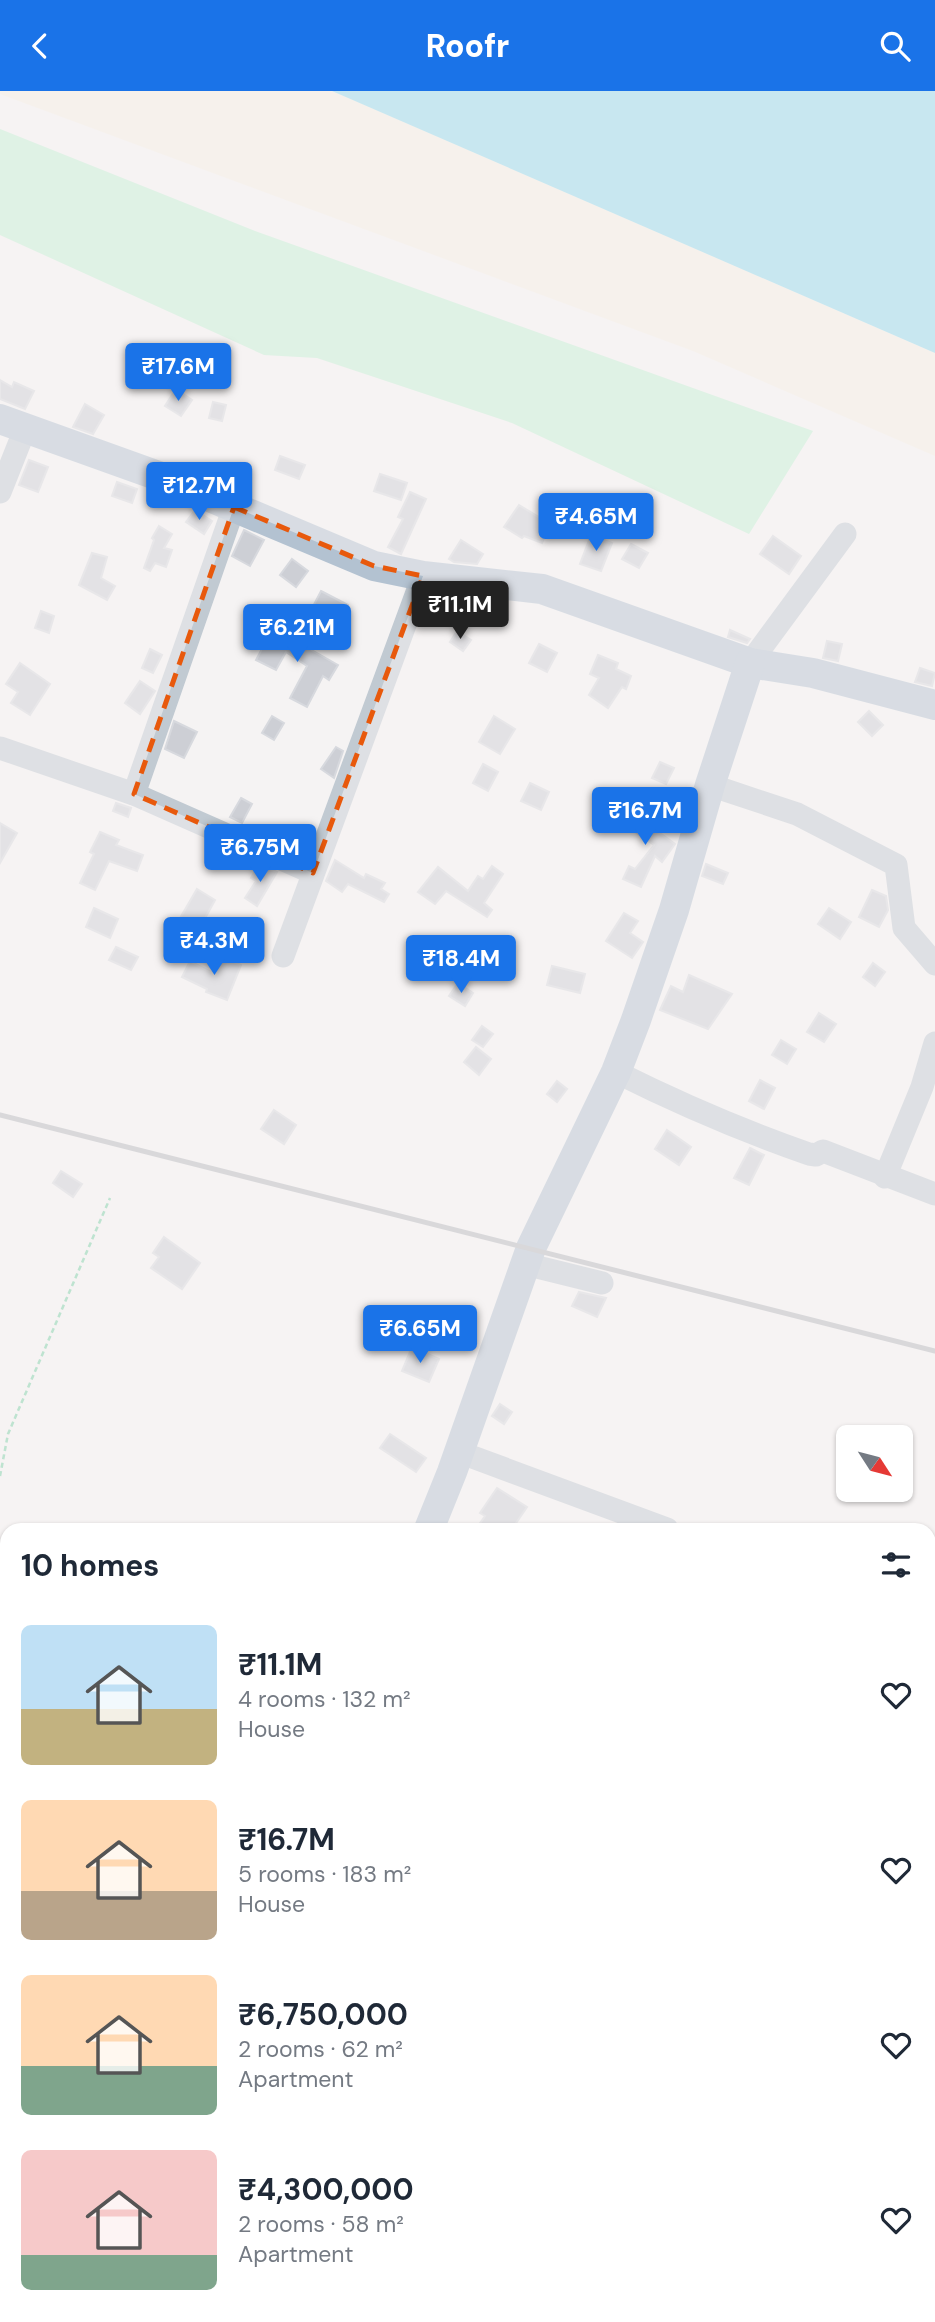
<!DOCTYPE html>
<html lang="en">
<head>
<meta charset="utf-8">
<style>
  body { margin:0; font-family:"DM Sans",sans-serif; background:#f6f6f7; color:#1f2937; height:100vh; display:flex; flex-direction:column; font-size:26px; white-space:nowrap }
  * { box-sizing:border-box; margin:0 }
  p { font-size:23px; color:#747a83 }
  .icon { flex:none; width:38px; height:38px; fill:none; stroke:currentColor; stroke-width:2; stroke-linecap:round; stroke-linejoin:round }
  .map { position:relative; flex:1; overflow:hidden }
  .drawer { position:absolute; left:0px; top:1432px; width:936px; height:800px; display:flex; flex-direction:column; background:#fff; border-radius:21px 21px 0 0; box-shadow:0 2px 5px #0004 }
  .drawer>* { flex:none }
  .needle { width:46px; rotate:126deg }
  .tools { position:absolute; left:836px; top:1334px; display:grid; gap:14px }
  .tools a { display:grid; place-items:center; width:77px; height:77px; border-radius:10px; background:#fff; box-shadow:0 2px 5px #0004; font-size:35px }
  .price { position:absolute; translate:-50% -60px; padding:0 16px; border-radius:7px; background:#1a73e8; color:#fff; font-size:23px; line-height:46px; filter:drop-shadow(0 2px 4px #0008) }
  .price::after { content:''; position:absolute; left:50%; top:42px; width:21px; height:16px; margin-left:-10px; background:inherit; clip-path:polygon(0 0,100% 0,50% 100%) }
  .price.current { background:#222; color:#fff }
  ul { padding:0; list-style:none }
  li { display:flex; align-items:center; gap:21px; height:175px; padding:0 21px }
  li span { display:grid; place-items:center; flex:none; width:196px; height:140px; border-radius:10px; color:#555 }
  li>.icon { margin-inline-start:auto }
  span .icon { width:84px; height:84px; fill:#fffc; stroke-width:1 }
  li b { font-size:30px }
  h2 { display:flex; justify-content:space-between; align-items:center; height:84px; padding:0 21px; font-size:30px }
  header { display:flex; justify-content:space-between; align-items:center; height:91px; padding:0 21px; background:#1a73e8; color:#fff; font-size:32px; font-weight:800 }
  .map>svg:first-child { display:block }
  .green { fill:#c3f1d5 }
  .sand { fill:#f5f0e5 }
  .water { fill:#90daee }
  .building { fill:#cdcfd5; stroke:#d7d9de; stroke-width:2 }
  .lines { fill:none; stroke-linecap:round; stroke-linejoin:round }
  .path { stroke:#7ad0a6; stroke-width:2.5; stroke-dasharray:5 3.5; stroke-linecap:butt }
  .minor { stroke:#c1cad2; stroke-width:23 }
  .major { stroke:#b3c2d1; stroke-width:30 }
  .rail { stroke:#b5b8bd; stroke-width:5 }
  .marked { fill:none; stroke:#e8590c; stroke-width:5; stroke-dasharray:14 9; stroke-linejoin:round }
</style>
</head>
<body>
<header><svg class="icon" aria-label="back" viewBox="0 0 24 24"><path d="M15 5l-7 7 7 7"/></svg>Roofr<svg class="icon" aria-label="search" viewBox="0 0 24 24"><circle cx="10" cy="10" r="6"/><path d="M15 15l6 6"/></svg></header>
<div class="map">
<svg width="935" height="2231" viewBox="0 0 935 2231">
  <rect width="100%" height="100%" fill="#f5f3f3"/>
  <polygon class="green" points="0,38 255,140 813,340 749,443 512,332 317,267 264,264 0,144"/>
  <polygon class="sand" points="0,0 333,0 935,262 935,365 693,260 0,3"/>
  <polygon class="water" points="332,0 935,0 935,262"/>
  <g class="building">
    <polygon points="0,289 12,296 14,291 34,300 25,318 0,308"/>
    <polygon points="176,298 192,309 181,325 165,315"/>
    <polygon points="213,311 226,314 222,330 209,327"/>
    <polygon points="85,313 104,324 93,343 73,336"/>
    <polygon points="280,365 305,374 299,388 275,379"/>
    <polygon points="29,369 48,376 38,401 19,394"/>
    <polygon points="380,383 407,392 401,409 374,400"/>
    <polygon points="117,391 137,398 132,412 112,405"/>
    <polygon points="410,401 426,408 401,463 388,456 403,428 398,426"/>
    <polygon points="519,414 550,433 542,452 524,445 522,447 504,436"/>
    <polygon points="195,419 212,430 204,443 186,431"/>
    <polygon points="159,435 172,443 164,457 172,459 166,476 155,472 150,480 144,477 154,449 152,447"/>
    <polygon points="244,439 264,449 250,475 232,465"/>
    <polygon points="591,444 612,452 601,480 580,473"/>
    <polygon points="773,445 801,465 789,483 760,463"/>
    <polygon points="461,449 483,463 477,473 454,471 449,468"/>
    <polygon points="631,453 648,462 639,477 622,468"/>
    <polygon points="92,462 107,466 101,487 115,495 107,509 79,494"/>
    <polygon points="292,468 308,480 296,496 280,484"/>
    <polygon points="321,500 348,514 336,537 309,523"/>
    <polygon points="431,503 443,508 433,522 426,517"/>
    <polygon points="41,520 54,525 49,542 35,537"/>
    <polygon points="273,537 338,574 329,589 323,585 307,616 290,607 307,575 286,561 276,579 256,569"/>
    <polygon points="730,539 750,548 747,552 728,546"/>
    <polygon points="457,540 471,549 463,560 450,551"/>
    <polygon points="827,550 842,553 838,570 823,567"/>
    <polygon points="539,553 557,562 547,581 529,572"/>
    <polygon points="150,558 162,564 153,582 142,577"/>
    <polygon points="598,564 618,572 616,578 631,585 626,598 622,596 608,617 589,604 599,587 590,583"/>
    <polygon points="20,572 50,593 30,624 11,612 18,601 6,593"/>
    <polygon points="920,577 935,582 932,595 915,591"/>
    <polygon points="140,590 155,600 140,623 125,612"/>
    <polygon points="869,620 883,634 872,645 858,631"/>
    <polygon points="272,625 284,632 274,649 262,642"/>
    <polygon points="494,625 515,638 500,663 479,651"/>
    <polygon points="174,630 197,641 184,667 165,658"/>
    <polygon points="336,656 343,660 334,687 321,678"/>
    <polygon points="660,671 674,677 666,693 652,687"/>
    <polygon points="483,673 498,681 488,700 473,692"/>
    <polygon points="530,692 549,701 541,719 521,710"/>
    <polygon points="241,707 252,713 242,732 230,726"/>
    <polygon points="116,712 131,717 128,726 113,720"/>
    <polygon points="627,718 675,753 662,771 655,765 641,796 623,788 629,775 635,778 654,754 619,730"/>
    <polygon points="0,732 17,742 0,772"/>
    <polygon points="100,741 119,749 116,754 143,764 137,780 109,770 95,799 80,792 94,763 90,761"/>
    <polygon points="335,769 364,787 366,783 385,792 381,798 389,803 384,811 348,793 342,801 326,790"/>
    <polygon points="259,773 277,781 257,815 245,807 256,790 251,787"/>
    <polygon points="706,773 728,782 723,793 702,785"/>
    <polygon points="492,775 503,783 484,812 492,819 487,826 446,800 435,813 418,801 438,776 468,800 478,785 483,788"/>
    <polygon points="197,798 215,809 198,840 179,829"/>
    <polygon points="872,799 886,805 888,819 879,836 859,826"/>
    <polygon points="94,817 118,828 110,847 86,836"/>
    <polygon points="829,817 851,831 840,848 818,833"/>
    <polygon points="624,822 638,830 630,842 643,851 632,867 606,850"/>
    <polygon points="116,856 138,866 131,879 109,869"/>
    <polygon points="220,865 241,874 227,909 206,901 207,898 182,886 190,870 213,882"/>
    <polygon points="873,872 885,881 875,895 863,886"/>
    <polygon points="552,875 585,883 580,902 547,894"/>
    <polygon points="689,884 732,903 708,938 660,919 671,895 683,901"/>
    <polygon points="458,892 473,902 465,915 449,905"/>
    <polygon points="819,922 836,933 824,951 807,941"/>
    <polygon points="482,935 493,943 483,956 472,949"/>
    <polygon points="781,949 796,958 787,973 772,964"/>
    <polygon points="476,956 491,968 479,984 464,971"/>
    <polygon points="760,989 775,997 764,1018 749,1010"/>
    <polygon points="557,990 567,998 557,1011 547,1003"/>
    <polygon points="274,1019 296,1034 284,1053 261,1038"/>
    <polygon points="667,1039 691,1056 679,1074 655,1058"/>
    <polygon points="750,1057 764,1064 749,1094 734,1087"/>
    <polygon points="61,1080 82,1093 73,1106 53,1092"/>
    <polygon points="164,1146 200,1172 182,1198 151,1177 159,1166 153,1162"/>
    <polygon points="579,1201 606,1207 597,1226 572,1215"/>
    <polygon points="412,1256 439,1268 429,1291 402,1280"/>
    <polygon points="500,1313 512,1321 504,1333 492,1325"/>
    <polygon points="390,1343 426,1367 416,1381 380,1357"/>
    <polygon points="497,1397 527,1416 512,1438 476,1438 485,1425 480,1422"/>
  </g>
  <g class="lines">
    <polyline class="path" points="0,1385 8,1343 110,1107"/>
    <g class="minor">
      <polyline points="0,401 25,338"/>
      <polyline points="750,572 845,443"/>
      <polyline points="0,657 134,703 313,782"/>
      <polyline points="710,694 797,723 896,774 904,837 935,873"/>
      <polyline points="134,703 234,416"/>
      <polyline points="283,865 423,485"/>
      <path d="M616,981C678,1012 743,1040 809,1063L816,1064L823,1060L935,1103"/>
      <polyline points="885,1086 922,996 935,952"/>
      <polyline points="525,1173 602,1192"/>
      <polyline points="459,1361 667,1438"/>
      <polyline points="929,1509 935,1511"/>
      <polyline points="0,1568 7,1571"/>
      <polyline points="0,1715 7,1718"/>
      <polyline points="0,2046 7,2050"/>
      <polyline points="929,2102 935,2091"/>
      <polyline points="0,2152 7,2139"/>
      <polyline points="319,2224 328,2231"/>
      <polyline points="774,2224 786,2231"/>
      <polyline points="478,2231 481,2224"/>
      <polyline points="652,2231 655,2224"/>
      <polyline points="857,2231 861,2224"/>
    </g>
    <g class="major">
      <polyline points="0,328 167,388 374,475 423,485 542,498 750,572 813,582 935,614"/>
      <polyline points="429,1438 452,1381 531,1157 616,981 636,929 674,819 710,694 750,572"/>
      <polyline points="292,2231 296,2224"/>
    </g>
    <polyline class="rail" points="0,1024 935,1260"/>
  </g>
  <path d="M0 0H935V2231H0ZM234,416L374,475L423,485L313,782L134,703Z" fill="#f5f3f3" fill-opacity=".55" fill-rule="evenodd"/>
  <path class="marked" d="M234,416L374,475L423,485L313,782L134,703Z"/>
</svg>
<div class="tools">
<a><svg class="needle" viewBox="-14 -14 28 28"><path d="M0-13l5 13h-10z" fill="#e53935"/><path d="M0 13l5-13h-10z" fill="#747a83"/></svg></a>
</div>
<b class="price" style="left:178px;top:312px">₹17.6M</b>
<b class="price" style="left:199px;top:431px">₹12.7M</b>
<b class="price" style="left:596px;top:462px">₹4.65M</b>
<b class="price current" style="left:460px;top:550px">₹11.1M</b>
<b class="price" style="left:297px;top:573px">₹6.21M</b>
<b class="price" style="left:645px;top:756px">₹16.7M</b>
<b class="price" style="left:260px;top:793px">₹6.75M</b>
<b class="price" style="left:214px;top:886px">₹4.3M</b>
<b class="price" style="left:461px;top:904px">₹18.4M</b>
<b class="price" style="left:420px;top:1274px">₹6.65M</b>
<section class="drawer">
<h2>10 homes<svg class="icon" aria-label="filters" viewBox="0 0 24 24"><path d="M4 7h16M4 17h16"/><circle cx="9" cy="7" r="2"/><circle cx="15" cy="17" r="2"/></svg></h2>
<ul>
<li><span style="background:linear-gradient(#bfe0f5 60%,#c2b280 0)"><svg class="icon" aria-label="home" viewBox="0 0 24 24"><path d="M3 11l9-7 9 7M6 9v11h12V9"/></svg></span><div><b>₹11.1M</b><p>4 rooms · 132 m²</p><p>House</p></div><svg class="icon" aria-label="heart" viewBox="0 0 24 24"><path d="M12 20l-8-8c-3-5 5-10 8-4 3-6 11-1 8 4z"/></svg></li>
<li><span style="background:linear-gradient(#ffd9b3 65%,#b9a48a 0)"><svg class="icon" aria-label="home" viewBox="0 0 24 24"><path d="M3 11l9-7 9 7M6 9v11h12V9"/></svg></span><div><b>₹16.7M</b><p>5 rooms · 183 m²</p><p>House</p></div><svg class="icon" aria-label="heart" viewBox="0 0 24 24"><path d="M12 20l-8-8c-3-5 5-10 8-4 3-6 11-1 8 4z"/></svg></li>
<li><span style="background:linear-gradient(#ffd9b3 65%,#7fa58c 0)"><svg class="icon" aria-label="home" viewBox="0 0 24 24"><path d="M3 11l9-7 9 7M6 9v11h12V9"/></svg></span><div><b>₹6,750,000</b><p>2 rooms · 62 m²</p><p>Apartment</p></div><svg class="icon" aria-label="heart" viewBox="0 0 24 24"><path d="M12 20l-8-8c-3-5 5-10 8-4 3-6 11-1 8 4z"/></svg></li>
<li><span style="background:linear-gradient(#f6c9c9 75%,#7fa58c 0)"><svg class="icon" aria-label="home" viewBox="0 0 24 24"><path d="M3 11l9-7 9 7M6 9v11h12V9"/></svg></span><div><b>₹4,300,000</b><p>2 rooms · 58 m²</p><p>Apartment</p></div><svg class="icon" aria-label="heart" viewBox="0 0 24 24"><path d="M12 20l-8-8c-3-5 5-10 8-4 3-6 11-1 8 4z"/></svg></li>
</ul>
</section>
</div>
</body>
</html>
